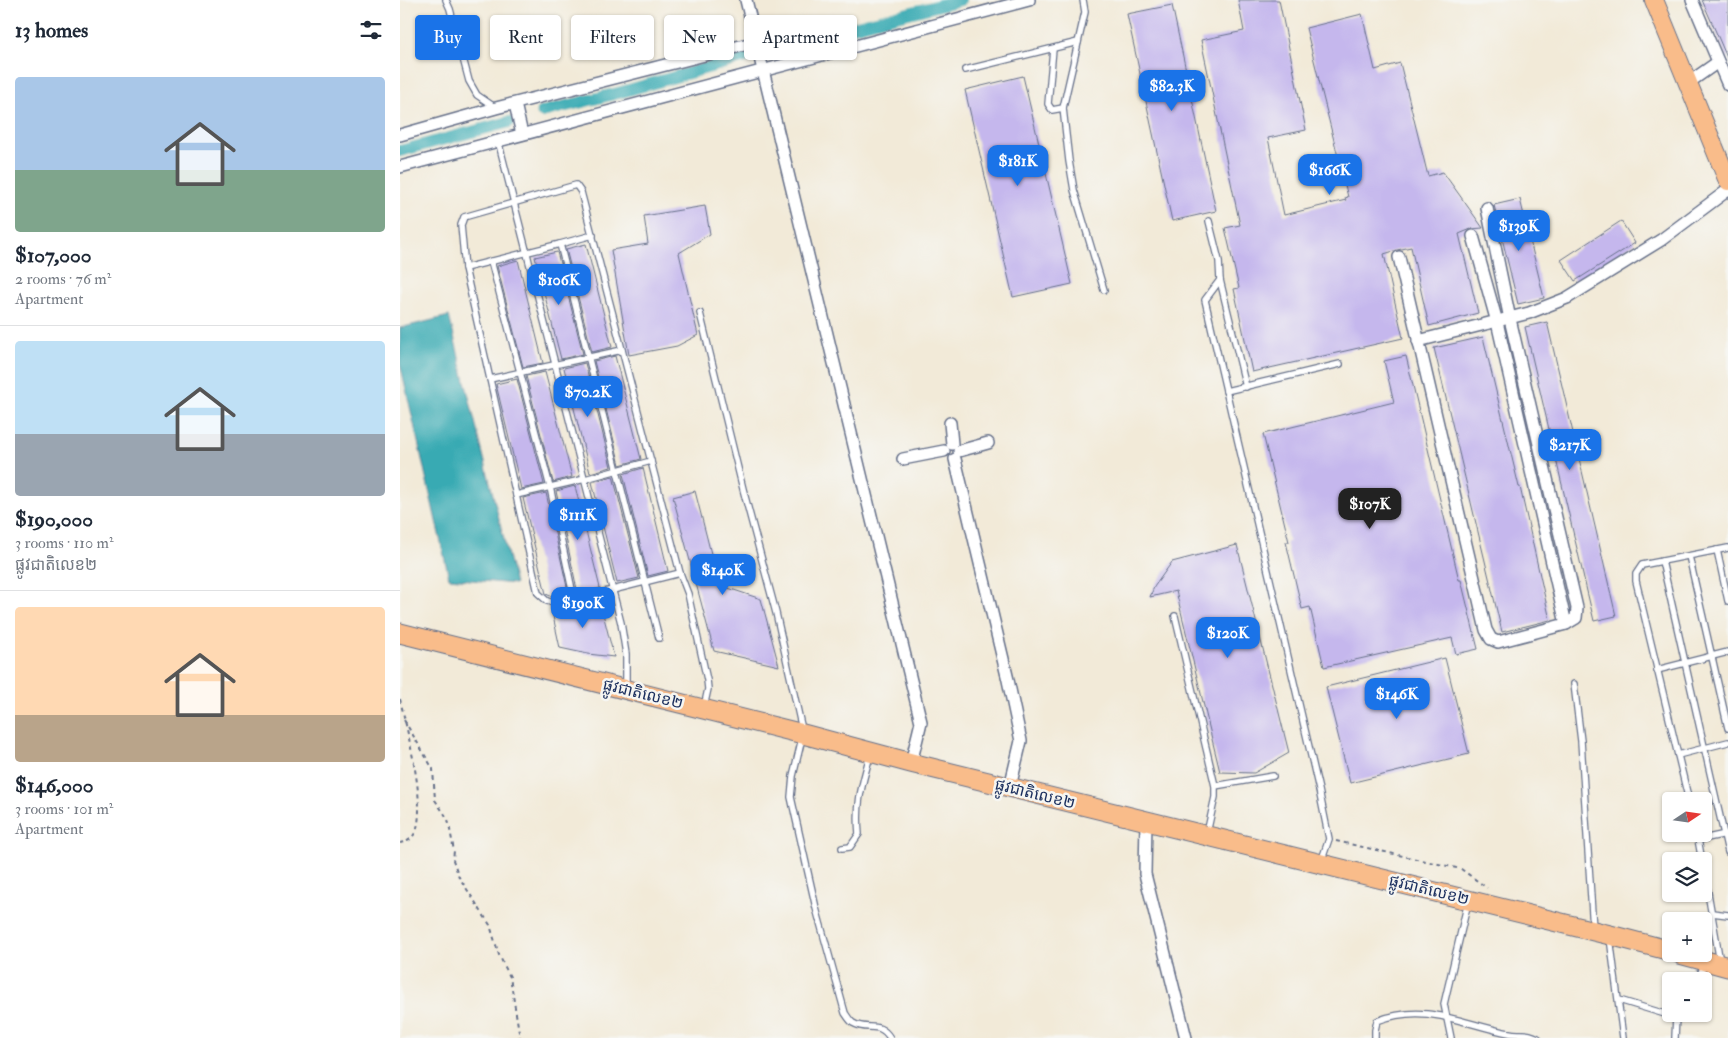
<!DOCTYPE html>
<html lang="en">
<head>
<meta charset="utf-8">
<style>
  body { margin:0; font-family:"IM FELL Double Pica","Noto Sans Khmer",serif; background:#f2f2f3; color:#1f2937; height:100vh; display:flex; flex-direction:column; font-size:19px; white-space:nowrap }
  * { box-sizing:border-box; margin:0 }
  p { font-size:16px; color:#747a83 }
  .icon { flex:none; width:28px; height:28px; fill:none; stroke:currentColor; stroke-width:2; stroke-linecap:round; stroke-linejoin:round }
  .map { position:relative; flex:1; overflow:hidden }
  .drawer { display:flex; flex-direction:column; background:#fff; width:400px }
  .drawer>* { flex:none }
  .hud { position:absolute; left:15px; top:15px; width:475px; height:45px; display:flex; gap:10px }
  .needle { width:32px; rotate:77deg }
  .controls { position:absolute; left:1262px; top:792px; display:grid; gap:10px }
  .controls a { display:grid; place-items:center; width:50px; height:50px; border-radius:5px; background:#fff; box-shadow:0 1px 4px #0004; font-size:25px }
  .price { position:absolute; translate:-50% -42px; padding:0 11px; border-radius:10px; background:#1a73e8; color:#fff; font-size:16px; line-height:32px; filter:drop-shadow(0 1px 2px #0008) }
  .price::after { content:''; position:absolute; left:50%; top:30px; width:15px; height:11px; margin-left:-8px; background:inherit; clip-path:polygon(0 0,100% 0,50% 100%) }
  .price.on { background:#222; color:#fff }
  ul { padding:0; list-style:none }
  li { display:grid; align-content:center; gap:10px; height:265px; padding:0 15px }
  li+li { border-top:1px solid #e0e1e3 }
  li span { display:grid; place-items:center; height:155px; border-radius:5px; color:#555 }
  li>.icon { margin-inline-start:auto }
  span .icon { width:90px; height:90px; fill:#fffc; stroke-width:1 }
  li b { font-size:21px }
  h2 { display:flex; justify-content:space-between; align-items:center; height:60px; padding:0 15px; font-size:21px }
  .tag { padding:0 18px; border-radius:5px; background:#fff; box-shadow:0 1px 4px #0004; font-size:18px; line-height:45px }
  .tag.on { background:#1a73e8; color:#fff }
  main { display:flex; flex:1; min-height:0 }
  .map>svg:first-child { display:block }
  .water { fill:#38aab3; stroke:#2a6c88 }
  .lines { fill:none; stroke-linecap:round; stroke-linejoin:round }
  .canal { stroke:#38aab3; stroke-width:12 }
  .building { fill:#c5b7ed }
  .service-casing { stroke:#667089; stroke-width:8 }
  .minor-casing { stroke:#667089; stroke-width:14 }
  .primary-casing { stroke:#667089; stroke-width:20 }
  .trunk-casing { stroke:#667089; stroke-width:21 }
  .path { stroke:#667089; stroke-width:2; stroke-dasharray:4 4; stroke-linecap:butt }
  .service { stroke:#fff; stroke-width:5.5 }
  .minor { stroke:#fff; stroke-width:11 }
  .primary { stroke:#f9bc8a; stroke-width:18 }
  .trunk { stroke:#f9bc8a; stroke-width:19 }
  .labels { text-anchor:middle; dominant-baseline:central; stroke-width:5; stroke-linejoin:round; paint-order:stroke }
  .street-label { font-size:16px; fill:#1b2f5e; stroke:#f6f6f2 }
</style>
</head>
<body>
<main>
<section class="drawer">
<h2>13 homes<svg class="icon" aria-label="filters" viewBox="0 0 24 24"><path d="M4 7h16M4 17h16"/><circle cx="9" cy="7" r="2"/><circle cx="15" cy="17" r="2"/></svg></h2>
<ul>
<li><span style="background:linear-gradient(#a9c7e8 60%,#7fa58c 0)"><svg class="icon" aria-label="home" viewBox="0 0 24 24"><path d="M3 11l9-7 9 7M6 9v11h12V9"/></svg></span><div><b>$107,000</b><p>2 rooms · 76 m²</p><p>Apartment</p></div></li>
<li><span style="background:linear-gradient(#bfe0f5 60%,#9aa5b1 0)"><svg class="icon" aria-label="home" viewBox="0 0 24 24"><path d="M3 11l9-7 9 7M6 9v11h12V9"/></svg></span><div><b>$190,000</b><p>3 rooms · 110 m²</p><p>ផ្លូវជាតិលេខ២</p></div></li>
<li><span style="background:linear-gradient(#ffd9b3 70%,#b9a48a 0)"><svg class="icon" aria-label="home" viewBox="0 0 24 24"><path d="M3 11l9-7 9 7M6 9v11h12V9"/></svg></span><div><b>$146,000</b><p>3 rooms · 101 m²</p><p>Apartment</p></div></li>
</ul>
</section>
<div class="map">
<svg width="1328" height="1038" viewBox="0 0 1328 1038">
  <rect width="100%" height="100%" fill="#f6f6f2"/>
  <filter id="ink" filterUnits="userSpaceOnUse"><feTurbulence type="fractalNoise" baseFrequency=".02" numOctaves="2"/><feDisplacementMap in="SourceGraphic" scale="10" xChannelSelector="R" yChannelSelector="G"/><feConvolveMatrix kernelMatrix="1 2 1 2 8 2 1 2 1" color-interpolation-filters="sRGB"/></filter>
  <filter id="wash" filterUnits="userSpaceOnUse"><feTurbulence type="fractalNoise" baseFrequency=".0096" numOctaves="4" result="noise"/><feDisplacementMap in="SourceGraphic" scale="20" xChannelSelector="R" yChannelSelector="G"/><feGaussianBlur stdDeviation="1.12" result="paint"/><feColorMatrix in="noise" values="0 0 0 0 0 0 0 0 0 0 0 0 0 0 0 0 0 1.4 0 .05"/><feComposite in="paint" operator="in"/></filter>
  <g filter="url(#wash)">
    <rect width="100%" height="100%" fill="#f2ead8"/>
    <polygon class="water" points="49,316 115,584 49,578 0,363 0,328"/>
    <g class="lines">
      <g class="canal">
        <polyline points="367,51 433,32 560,0"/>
        <polyline points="142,112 218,93 349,56"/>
        <polyline points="0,151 109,122"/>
      </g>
    </g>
    <g id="blocks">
      <g class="building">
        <polygon points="838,0 879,0 906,130 868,138 884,215 946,200 945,198 948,197 906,28 962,14 975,70 1000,63 1028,176 1043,172 1083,228 1071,229 1059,234 1078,313 1029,326 1011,247 997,250 984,254 1003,338 852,372 834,289 839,288 825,228 840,225 801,40 844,31"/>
        <polygon points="1302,0 1328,0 1328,60 1316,32"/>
        <polygon points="772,5 816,211 772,221 727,14"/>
        <polygon points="623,76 672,284 613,297 565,90"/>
        <polygon points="1120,199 1144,298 1118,304 1094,205"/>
        <polygon points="305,206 310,234 279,253 298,335 277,346 229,355 211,250 248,244 244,216"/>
        <polygon points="1221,221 1235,243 1175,281 1161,260"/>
        <polygon points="186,244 212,347 192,352 166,249"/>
        <polygon points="157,252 183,354 161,359 135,257"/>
        <polygon points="118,260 143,363 123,367 97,266"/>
        <polygon points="1147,322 1216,616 1194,621 1125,327"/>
        <polygon points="1083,337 1119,487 1120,487 1150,620 1102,632 1034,348"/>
        <polygon points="215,356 241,459 220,465 194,361"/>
        <polygon points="1006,356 1059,580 1061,580 1078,649 1056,654 1052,638 924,667 910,607 902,609 886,542 889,542 863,434 994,402 984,361"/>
        <polygon points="185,363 211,467 190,473 164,368"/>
        <polygon points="145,372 172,477 153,482 126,376"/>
        <polygon points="117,379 144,484 121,489 96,384"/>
        <polygon points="243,468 268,571 248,576 223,474"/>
        <polygon points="213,476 239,578 217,583 192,482"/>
        <polygon points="175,486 200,588 178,594 156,491"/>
        <polygon points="295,491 319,585 361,599 379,666 314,651 273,497"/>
        <polygon points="146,493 169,596 157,599 146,594 123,498"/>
        <polygon points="837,545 889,753 854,773 820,772 776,591 750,597 754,587 772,562"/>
        <polygon points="199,598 214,657 188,654 160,648 151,607 158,609"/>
        <polygon points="1045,658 1069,754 950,783 926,687"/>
      </g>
    </g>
  </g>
  <g filter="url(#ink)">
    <use href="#blocks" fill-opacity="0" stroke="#667089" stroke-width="1"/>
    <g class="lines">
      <g class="service-casing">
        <g id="service">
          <polyline points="46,0 50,9 69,81 77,95 96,108"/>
          <polyline points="683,0 685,12 663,108 669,161 674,190 704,290"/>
          <polyline points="653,49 648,104 652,110 663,108"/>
          <polyline points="565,70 678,42"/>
          <polyline points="98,140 221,623 226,654 226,687"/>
          <polygon points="176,185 181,192 280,573 157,604 147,601 138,593 65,268 61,225 64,217"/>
          <polyline points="809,221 819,261 820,280 805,300 919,790 929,839 921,862"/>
          <polyline points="160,244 193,235"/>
          <polyline points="91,261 150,487 174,599"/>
          <polyline points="65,268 160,244 259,638"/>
          <polyline points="820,280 846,387"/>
          <path d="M300,313L343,489L376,613L403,734L393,776L391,797L416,908L445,1013C447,1016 450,1021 453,1023C468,1032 479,1020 490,1038"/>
          <polyline points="90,379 222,350"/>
          <polyline points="826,391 940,364"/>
          <polyline points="116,495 185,479 251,461"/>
          <polyline points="1317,550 1328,601"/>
          <polyline points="1289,556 1328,728"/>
          <polyline points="1262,561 1328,852"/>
          <polyline points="280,573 288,594 307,680 308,689 304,707"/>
          <polyline points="775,616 815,786 815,797 807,833"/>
          <polyline points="1257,670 1328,652"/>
          <polyline points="1174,684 1181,741 1193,929"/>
          <polyline points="1278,755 1328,742"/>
          <polyline points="815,786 873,776"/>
          <polyline points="1289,801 1236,581 1236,574 1242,565 1328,548"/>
          <polyline points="1297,834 1302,861"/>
          <polyline points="1298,840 1326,834"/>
          <path d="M442,848L450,847L459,834C456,801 462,786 470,755"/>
          <polyline points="1304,870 1320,962"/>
          <polyline points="1312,913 1328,915"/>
          <polyline points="1210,938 1223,1038"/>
          <polyline points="1296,981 1305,965"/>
          <polyline points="1219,1000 1275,1017"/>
          <path d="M975,1038V1030L977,1021C1026,1002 1062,1024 1109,1033C1121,1036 1124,1031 1138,1038"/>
          <polyline points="1051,1038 1044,1004 1068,902"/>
          <polyline points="1275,1038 1276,1016"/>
        </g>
      </g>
      <g class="minor-casing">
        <g id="minor">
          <polyline points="346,0 521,722 511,763"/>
          <polyline points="1292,0 1328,85"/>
          <polyline points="1288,83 1318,62"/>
          <polyline points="115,104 122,134"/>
          <polyline points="0,135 96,108 356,42"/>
          <polyline points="0,167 629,0"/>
          <polyline points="1073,236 1097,322 1166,624"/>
          <polyline points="999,257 1086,630 1091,639 1098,642 1166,624 1176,618 1177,608 1110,319 1087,208"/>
          <polyline points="1018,341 1129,313 1167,298 1261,240 1328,190"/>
          <polyline points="550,423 552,444"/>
          <polyline points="559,451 588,443"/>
          <polyline points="503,459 544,451"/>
          <polyline points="555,459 608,680 621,741 610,787"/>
          <polyline points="746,821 745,874 786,1038"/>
        </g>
      </g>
      <g class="primary-casing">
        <polyline id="primary" points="1254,0 1328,181"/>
      </g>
      <g class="trunk-casing">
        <g id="trunk">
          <polyline points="0,633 403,734 511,763 1210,935 1271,951"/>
          <polyline points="1280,954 1328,967"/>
        </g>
      </g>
      <g class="path">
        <path d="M0,699C6,727 30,815 13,836C10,841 5,842 0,843"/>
        <polyline points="4,720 33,769 35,800 48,819 54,851 53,860 59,877 90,925 99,955 110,977 120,1038"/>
        <polyline points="936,841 1061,869 1087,888"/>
      </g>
      <use href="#service" class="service"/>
      <use href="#minor" class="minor"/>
      <use href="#primary" class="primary"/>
      <use href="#trunk" class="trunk"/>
    </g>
  </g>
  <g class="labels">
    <g class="street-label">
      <text transform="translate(243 694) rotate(14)">ផ្លូវជាតិលេខ២</text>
      <text transform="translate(635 794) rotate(14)">ផ្លូវជាតិលេខ២</text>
      <text transform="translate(1029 890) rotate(14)">ផ្លូវជាតិលេខ២</text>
    </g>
  </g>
</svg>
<div class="controls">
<a><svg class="needle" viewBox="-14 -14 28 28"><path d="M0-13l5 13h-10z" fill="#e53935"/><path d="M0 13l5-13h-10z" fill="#747a83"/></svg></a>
<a><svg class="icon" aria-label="layers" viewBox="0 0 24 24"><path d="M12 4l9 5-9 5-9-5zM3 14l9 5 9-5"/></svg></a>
<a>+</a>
<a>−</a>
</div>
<b class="price" style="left:772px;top:112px">$82.3K</b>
<b class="price" style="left:618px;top:187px">$181K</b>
<b class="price" style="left:930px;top:196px">$166K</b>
<b class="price" style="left:1119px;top:252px">$139K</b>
<b class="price" style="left:159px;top:306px">$106K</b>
<b class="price" style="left:188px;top:418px">$70.2K</b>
<b class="price" style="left:1170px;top:471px">$217K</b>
<b class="price on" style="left:970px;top:530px">$107K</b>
<b class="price" style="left:178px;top:541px">$111K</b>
<b class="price" style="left:323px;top:596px">$140K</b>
<b class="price" style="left:183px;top:629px">$190K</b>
<b class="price" style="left:828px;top:659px">$120K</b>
<b class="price" style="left:997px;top:720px">$146K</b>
<div class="hud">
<a class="tag on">Buy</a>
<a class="tag">Rent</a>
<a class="tag">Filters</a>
<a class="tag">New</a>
<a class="tag">Apartment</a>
</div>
</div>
</main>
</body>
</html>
